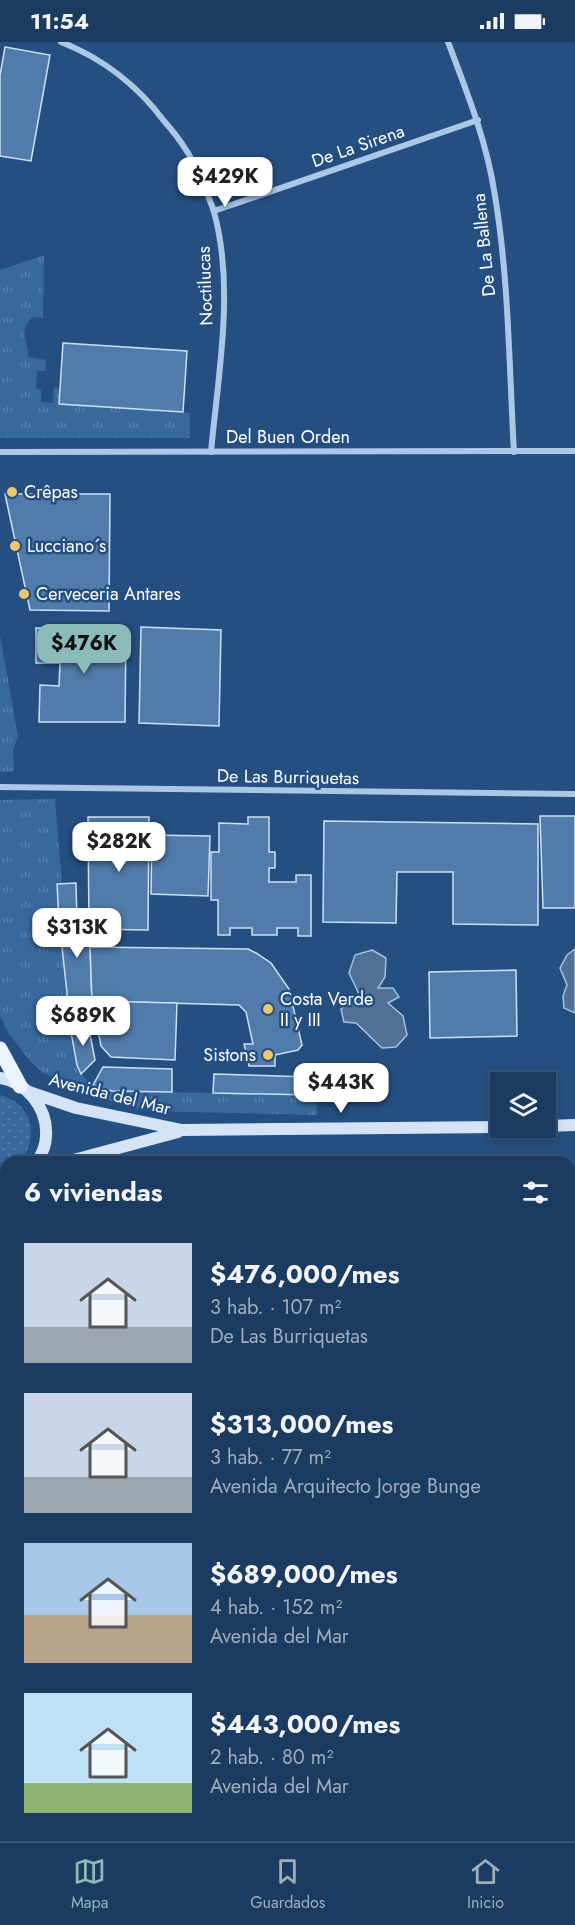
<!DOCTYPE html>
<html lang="es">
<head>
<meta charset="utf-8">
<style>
  body { margin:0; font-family:Jost,sans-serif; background:#244266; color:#f1f3f6; height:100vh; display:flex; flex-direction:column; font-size:22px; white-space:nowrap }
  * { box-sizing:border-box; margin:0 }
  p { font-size:20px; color:#a0adbd }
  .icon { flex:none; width:33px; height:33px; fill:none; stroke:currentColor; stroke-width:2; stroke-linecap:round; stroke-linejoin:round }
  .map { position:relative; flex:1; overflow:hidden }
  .panel { position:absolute; left:0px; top:1114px; width:576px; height:686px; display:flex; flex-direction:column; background:#1b3b60; border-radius:18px 18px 0 0; box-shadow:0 3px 9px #0003,0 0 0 2px #395575 }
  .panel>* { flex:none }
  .tools { position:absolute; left:490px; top:1030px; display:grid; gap:12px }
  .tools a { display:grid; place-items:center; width:66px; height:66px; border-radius:0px; background:#1b3b60; box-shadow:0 3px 9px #0003,0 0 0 2px #395575; font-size:30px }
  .price { position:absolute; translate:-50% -51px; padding:0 14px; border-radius:12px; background:#fff; color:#222; font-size:20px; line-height:39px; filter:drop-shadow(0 2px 3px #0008) }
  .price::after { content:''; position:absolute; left:50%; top:36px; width:18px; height:14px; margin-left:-9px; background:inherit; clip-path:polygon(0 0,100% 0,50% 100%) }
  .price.current { background:#8bbbb9; color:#111 }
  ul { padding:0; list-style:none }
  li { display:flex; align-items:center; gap:18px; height:150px; padding:0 24px }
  li span { display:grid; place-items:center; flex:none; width:168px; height:120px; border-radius:0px; color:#555 }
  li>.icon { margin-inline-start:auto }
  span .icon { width:72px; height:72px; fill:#fffc; stroke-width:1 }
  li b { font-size:26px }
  h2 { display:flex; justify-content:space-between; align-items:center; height:72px; padding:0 24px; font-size:26px }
  .status { display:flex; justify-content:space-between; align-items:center; height:42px; padding:0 30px; background:#1b3b60; direction:ltr }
  .status svg { height:16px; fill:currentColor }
  .dock { display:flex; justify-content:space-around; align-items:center; height:84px; border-top:2px solid #395575; background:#1b3b60; font-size:16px; color:#a0adbd }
  .dock a { display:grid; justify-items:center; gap:3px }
  .dock .current { color:#8bbbb9 }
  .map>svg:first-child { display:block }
  .grass { fill:url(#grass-tufts) }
  .park { fill:url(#park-dots) }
  .water { fill:#517093; stroke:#9ec2e7; stroke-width:1.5 }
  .building { fill:#507baa; stroke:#cde1f5; stroke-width:1.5 }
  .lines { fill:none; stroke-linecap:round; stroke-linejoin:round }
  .minor { stroke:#aac7e6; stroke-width:6 }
  .secondary { stroke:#d4e3f6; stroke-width:12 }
  .primary { stroke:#ebf3fd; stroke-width:15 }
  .poi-dot { fill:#f1c76e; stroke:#244f80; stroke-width:2 }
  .labels { text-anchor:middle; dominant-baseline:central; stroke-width:5; stroke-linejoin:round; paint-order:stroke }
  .street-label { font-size:18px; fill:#fff; stroke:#244f80 }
  .poi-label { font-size:18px; fill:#fff; stroke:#244f80; text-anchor:start }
</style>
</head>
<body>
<div class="status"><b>11:54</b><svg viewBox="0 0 49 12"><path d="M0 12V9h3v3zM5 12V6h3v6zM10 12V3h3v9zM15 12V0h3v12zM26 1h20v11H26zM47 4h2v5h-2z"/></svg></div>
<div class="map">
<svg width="575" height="1799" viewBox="0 0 575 1799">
  <defs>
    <pattern id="grass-tufts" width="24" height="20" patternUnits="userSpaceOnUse" patternTransform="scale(1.5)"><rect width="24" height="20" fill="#38699d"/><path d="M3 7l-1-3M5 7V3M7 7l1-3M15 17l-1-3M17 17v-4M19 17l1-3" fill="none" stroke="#5680ac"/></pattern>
    <pattern id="park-dots" width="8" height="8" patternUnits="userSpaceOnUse" patternTransform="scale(1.5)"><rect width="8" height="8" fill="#38699d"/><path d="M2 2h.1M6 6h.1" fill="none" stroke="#5680ac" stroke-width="1.8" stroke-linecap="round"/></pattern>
  </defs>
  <rect width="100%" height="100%" fill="#244f80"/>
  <g class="grass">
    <path d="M44,213L43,276L32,275C18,292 28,296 28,315L46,318L45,329H37L36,346L41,348V360L53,361L54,346L60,347V362L190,371V396H0V228Z"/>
    <polygon points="0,593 18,695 13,708 14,729 0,730"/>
    <path d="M55,757L62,842H57C59,881 65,919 68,958C69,976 71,1017 81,1031C89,1042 99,1046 112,1049L316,1053L317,1073L148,1069L118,1062L61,1040L42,1030L29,1018L9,992L0,974V758Z"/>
  </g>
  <path class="park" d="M0,1053C33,1061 40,1096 20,1120H6V1130L0,1131Z"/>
  <g class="water">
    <polygon points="575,907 575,971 564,966 563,954 567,943 560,926 567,913"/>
    <polygon points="372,908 386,916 385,935 378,946 393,946 399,955 388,961 403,974 407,993 396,1005 382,1006 356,981 344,980 341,967 348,962 359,962 359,952 349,931 355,913"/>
    <polygon points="0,1458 6,1458 6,1794 570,1794 570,1473 575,1473 575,1799 0,1799"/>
  </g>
  <g class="building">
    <polygon points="5,5 50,13 31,119 0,114 0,33"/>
    <polygon points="63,301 187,309 183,370 59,362"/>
    <polygon points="5,452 110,452 109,569 30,568"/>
    <polygon points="141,585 221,588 219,684 139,681"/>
    <polygon points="36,586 126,588 125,680 39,680 40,643 59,644 60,621 36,621"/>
    <polygon points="540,774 575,774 575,866 543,866"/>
    <polygon points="88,775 149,775 148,888 89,887"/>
    <polygon points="248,775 269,775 269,810 275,810 275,826 269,826 269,840 296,840 296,833 311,833 311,894 298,894 298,886 277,886 277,893 252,893 252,886 230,886 230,893 218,893 218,858 211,858 211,810 219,810 219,781 248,782"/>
    <polygon points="324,779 538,782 538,883 453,882 453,830 397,830 396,881 323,880"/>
    <polygon points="152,793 210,794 208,854 151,852"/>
    <polygon points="76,841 77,878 59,878 57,842"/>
    <polygon points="89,877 92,959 68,960 59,878"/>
    <polygon points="90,905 248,907 256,911 271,921 289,947 302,1003 298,1008 275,1013 275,1024 249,1024 244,1002 253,1002 246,970 239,963 92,959"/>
    <polygon points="516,928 517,994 430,996 429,930"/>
    <polygon points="92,959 177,961 175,1018 111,1015 101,1004"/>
    <polygon points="88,982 95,1018 81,1032 77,1023 70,985"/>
    <polygon points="103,1025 172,1027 172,1050 112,1049 93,1043"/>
    <polygon points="214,1032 311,1035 311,1053 213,1051"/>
    <rect x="570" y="1124" width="5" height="57"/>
  </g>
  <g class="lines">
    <g class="minor">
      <path d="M61,0C102,16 138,44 164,79C172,88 180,98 186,108C194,119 210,157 214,170C235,246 218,333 211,410"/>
      <path d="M448,0C467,50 487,100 495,154C509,238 509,325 514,410"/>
      <polyline points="214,169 478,78"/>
      <polyline points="0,410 575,409"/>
      <polyline points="0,745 575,752"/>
    </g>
    <g class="secondary">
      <path d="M0,1036C27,1040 48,1067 46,1094C46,1103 42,1112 37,1120"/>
      <polyline points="29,1050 76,1066 182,1088 501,1085"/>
      <polyline points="546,1084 575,1083"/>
      <polyline points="66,1120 178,1090"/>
      <polyline points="0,1146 6,1144"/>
    </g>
    <polyline class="primary" points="0,1007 20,1044"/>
  </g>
  <g class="poi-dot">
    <circle cx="12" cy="450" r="6"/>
    <circle cx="15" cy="504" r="6"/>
    <circle cx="24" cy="552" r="6"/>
    <circle cx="268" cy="967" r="6"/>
    <circle cx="268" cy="1013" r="6"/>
  </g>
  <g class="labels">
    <g class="street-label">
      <text transform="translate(358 104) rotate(-19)">De La Sirena</text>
      <text transform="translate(484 203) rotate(-96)">De La Ballena</text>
      <text transform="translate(205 244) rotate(-92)">Noctilucas</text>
      <text x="288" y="395">Del Buen Orden</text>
      <text transform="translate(288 735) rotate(1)">De Las Burriquetas</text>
      <text transform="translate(110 1052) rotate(14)">Avenida del Mar</text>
    </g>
    <g class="poi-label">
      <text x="24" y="450">Crêpas</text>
      <text x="27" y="504">Lucciano´s</text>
      <text x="36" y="552">Cerveceria Antares</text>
      <text x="280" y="957">Costa Verde<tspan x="280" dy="21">II y III</tspan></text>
      <text x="256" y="1013" text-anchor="end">Sistons</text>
    </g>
  </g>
</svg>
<div class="tools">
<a><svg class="icon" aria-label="layers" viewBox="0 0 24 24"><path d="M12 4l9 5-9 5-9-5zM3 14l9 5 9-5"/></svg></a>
</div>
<b class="price" style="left:225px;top:166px">$429K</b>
<b class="price current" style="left:84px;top:633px">$476K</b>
<b class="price" style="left:119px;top:831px">$282K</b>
<b class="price" style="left:77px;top:917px">$313K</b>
<b class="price" style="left:83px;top:1005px">$689K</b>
<b class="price" style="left:341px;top:1072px">$443K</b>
<section class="panel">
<h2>6 viviendas<svg class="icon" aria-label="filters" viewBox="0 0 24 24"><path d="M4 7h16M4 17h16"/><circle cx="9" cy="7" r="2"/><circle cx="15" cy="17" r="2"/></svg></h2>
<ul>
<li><span style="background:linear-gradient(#c9d6e8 70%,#9aa5b1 0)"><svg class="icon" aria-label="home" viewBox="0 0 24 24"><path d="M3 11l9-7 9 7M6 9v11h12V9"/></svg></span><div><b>$476,000/mes</b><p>3 hab. · 107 m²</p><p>De Las Burriquetas</p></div></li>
<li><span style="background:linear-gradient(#c9d6e8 70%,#9aa5b1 0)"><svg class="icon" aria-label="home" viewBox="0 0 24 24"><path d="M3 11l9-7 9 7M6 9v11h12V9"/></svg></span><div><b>$313,000/mes</b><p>3 hab. · 77 m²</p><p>Avenida Arquitecto Jorge Bunge</p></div></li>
<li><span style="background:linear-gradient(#a9c7e8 60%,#b9a48a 0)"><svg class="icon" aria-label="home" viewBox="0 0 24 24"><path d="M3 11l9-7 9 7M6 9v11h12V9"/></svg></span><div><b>$689,000/mes</b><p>4 hab. · 152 m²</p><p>Avenida del Mar</p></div></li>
<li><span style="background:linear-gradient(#bfe0f5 75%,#8fb573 0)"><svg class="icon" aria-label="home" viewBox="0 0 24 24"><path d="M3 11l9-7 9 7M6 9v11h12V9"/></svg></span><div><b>$443,000/mes</b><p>2 hab. · 80 m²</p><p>Avenida del Mar</p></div></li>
</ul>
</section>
</div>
<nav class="dock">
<a class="current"><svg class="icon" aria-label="map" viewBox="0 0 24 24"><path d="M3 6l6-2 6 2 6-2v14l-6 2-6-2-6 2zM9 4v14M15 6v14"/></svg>Mapa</a>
<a><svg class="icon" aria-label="saved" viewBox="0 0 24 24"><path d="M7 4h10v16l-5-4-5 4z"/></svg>Guardados</a>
<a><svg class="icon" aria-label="home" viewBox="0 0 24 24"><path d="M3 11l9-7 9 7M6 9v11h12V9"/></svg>Inicio</a>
</nav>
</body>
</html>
